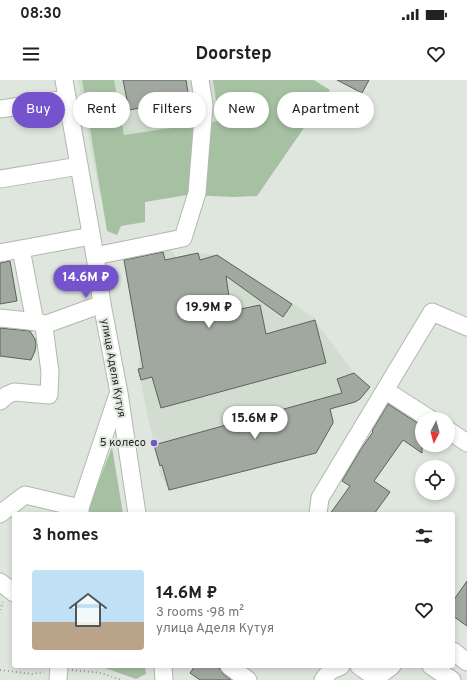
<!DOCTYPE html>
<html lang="en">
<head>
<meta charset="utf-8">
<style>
  body { margin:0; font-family:Overpass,sans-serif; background:#f2f2f2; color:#222; height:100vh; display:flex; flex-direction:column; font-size:15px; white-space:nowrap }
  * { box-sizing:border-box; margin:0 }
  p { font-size:13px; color:#767676 }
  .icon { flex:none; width:22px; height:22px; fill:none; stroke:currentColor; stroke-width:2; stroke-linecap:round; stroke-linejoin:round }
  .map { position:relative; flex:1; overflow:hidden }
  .sheet { position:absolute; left:12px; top:432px; width:443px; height:156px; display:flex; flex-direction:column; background:#fff; border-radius:4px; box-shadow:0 2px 6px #0003 }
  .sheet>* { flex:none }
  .top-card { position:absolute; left:12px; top:12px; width:443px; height:36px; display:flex; gap:8px }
  .needle { width:26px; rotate:186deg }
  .buttons { position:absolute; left:415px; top:332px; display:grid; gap:8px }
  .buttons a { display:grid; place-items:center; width:40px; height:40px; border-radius:50%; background:#fff; box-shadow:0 2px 6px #0003; font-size:20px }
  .price { position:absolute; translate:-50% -34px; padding:0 9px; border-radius:14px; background:#fff; color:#222; font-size:13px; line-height:26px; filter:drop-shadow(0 1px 2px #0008) }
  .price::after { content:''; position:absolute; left:50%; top:24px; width:12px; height:9px; margin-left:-6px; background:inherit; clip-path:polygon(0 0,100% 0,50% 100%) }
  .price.selected { background:#7453cd; color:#fff }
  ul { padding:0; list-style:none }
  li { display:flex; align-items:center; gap:12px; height:100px; padding:0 20px }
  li+li { border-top:1px solid #e0e0e0 }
  li span { display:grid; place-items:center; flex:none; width:112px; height:80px; border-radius:4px; color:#555 }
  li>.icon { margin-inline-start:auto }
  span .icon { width:48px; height:48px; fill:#fffc; stroke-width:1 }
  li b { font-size:17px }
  h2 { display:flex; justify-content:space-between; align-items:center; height:48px; padding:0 20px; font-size:17px }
  .tag { padding:0 14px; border-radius:18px; background:#fff; box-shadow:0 2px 6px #0003; font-size:14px; line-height:36px }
  .tag.selected { background:#7453cd; color:#fff }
  .status { display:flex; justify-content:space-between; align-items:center; height:28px; padding:0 20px; background:#fff; direction:ltr }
  .status svg { height:11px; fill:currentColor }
  header { display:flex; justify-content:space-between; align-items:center; height:52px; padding:0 20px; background:#fff; font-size:18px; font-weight:700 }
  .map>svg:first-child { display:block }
  .built { fill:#d1decf }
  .green { fill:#a6c1a2 }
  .building { fill:#a1a8a0; stroke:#5d635c }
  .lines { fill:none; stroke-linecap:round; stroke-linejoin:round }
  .minor-casing { stroke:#b1b8b0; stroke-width:19 }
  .path { stroke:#999e98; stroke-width:2; stroke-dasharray:1 3; stroke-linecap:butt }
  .minor { stroke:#fff; stroke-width:17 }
  .poi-dot { fill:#7453cd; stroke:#dfe6de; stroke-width:1.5 }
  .labels { text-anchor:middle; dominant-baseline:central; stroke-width:4; stroke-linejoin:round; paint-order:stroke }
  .street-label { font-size:11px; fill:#1e211e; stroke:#dfe6de }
  .poi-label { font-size:11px; fill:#1e211e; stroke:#dfe6de; text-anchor:end }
</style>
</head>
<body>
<div class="status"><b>08:30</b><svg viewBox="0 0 49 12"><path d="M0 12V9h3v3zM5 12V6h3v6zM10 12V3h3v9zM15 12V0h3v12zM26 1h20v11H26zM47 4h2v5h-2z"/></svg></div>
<header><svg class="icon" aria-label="menu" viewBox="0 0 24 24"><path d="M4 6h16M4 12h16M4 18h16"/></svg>Doorstep<svg class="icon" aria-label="heart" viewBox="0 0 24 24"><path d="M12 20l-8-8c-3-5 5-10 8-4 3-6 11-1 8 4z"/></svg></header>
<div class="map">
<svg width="467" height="600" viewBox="0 0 467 600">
  <rect width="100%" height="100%" fill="#dfe6de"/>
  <g class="built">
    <polygon points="78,0 237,0 247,73 188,104 100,116"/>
    <polygon points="162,169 171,170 176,177 198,173 217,175 315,238 315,241 354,293 370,307 360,319 355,322 330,329 316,373 167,411 168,409 159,392 160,386 154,365 138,289 141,275 122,171"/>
  </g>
  <g class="green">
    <polygon points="82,0 114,0 124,55 219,41 213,0 314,0 330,10 257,116 233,117 187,115 145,122 145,142 121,146 117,155 107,151"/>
    <polygon points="112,367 123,434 86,434"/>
    <polygon points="94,586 145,586 146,594 136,599 102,587"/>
  </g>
  <g class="building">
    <polygon points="123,0 186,0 189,19 129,30"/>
    <polygon points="337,0 369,0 362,13"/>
    <polygon points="163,172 165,180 198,173 200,180 217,175 292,224 283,237 226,196 231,231 260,225 266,254 315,240 326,283 161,328 152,297 141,300 138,289 143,288 124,180"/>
    <polygon points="10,181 17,221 0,224 0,183"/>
    <polygon points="0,248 30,251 35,259 36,265 35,271 31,280 0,276"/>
    <polygon points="354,293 370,307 360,319 355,322 330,329 333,341 333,343 316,373 169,410 162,385 160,386 154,365 342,313 337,299"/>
    <polygon points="388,324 422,346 422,373 403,360 374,401 390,412 374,434 330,434 350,406 342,401 361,369 373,352 372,351"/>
    <polygon points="467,501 467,546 453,536 453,521"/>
    <polygon points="195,586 216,586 220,589 223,594 231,600 200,600 190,593"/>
  </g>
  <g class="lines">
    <g class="minor-casing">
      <g id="minor">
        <polyline points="64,0 95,176 102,224 119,313 137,434"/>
        <polyline points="0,29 67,19"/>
        <polyline points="0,99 79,86"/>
        <polyline points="0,173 21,169"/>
        <polyline points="95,176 183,158 197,113 204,25 200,0"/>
        <polyline points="0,238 38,242 43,244 44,247 50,292 49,315 14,312 7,315 0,321"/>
        <polyline points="35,242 21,169 91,156"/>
        <polyline points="44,245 102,224"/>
        <polyline points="385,310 430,339"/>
        <polyline points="448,350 467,363"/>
        <polyline points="0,434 25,415 80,428"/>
        <polyline points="80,434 80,428 117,317"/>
        <polyline points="318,434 320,418 432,232 467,247"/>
        <polyline points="0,502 14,513"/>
        <polyline points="453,571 467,582"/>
        <polyline points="163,586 164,600"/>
        <polyline points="229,586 248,600"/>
        <polyline points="359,586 376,598"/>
        <polyline points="431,586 452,600"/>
        <polyline points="58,600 59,586"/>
        <polyline points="323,600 330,591 341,586"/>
        <polyline points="373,600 392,586"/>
      </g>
    </g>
    <g class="path">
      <polyline points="0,530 3,522"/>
      <polyline points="0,590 32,594 44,592"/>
      <polyline points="72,590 101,593 121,600"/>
    </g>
    <use href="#minor" class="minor"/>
  </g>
  <circle class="poi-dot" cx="154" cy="363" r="4"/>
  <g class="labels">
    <g class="street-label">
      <text transform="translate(113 288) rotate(80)">улица Аделя Кутуя</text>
    </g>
    <g class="poi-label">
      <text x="146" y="363">5 колесо</text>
    </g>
  </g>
</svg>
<div class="buttons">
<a><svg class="needle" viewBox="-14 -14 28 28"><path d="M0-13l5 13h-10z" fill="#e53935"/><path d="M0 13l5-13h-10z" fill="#767676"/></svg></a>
<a><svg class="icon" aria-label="locate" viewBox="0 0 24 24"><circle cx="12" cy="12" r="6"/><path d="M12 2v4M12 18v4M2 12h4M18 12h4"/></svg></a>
</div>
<b class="price selected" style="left:86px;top:219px">14.6M ₽</b>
<b class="price" style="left:209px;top:249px">19.9M ₽</b>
<b class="price" style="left:255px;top:360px">15.6M ₽</b>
<div class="top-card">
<a class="tag selected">Buy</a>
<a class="tag">Rent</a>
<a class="tag">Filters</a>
<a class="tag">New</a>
<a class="tag">Apartment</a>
</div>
<section class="sheet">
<h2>3 homes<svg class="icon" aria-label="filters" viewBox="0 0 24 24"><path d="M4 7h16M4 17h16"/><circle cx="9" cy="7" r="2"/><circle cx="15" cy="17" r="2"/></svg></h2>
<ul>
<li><span style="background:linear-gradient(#bfe0f5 65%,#b9a48a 0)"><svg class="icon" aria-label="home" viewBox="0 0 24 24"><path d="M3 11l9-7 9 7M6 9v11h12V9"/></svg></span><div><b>14.6M ₽</b><p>3 rooms · 98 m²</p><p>улица Аделя Кутуя</p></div><svg class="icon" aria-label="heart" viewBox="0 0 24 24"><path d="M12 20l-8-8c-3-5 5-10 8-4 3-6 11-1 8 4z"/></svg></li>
</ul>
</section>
</div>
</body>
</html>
